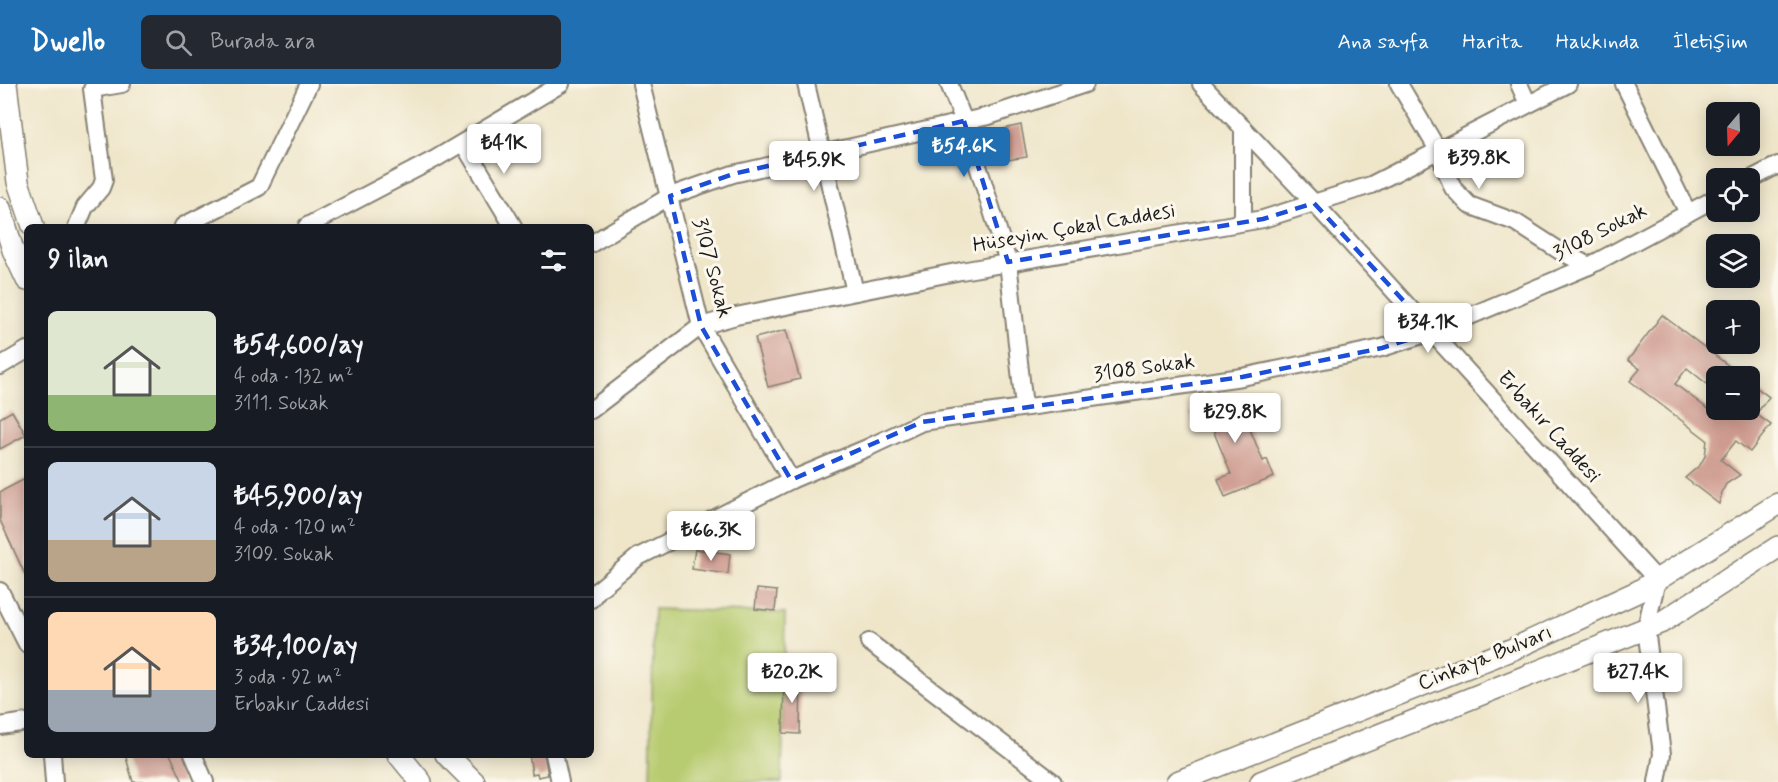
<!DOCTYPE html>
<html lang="tr">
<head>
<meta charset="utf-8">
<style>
  body { margin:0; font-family:Mynerve,sans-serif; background:#242831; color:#f1f3f6; height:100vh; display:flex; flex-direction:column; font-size:22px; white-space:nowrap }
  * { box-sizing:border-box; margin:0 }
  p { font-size:20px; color:#9ea1a6 }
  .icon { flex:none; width:33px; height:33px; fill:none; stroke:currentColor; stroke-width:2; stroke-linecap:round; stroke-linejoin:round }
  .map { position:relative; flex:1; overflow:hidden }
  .sheet { position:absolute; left:24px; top:140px; width:570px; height:534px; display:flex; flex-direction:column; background:#171b24; border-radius:9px; box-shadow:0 3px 15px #0003 }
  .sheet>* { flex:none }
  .needle { width:39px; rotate:199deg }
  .fabs { position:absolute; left:1706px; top:18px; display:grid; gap:12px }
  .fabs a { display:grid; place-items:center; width:54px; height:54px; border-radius:9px; background:#171b24; box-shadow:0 3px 15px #0003; font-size:30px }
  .price { position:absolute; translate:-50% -51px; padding:0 14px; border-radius:6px; background:#fff; color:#222; font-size:20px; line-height:39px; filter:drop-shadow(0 2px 3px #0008) }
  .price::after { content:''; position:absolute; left:50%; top:36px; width:18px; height:14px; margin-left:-9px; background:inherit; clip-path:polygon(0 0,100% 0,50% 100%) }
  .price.selected { background:#1f6fb2; color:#fff }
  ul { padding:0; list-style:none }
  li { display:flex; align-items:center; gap:18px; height:150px; padding:0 24px }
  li+li { border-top:2px solid #363941 }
  li span { display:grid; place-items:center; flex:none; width:168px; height:120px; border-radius:9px; color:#555 }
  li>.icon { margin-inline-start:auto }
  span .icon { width:72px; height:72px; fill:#fffc; stroke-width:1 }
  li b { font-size:26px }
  h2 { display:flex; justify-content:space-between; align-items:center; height:72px; padding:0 24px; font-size:26px }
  header { display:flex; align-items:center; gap:36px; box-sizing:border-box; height:84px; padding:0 30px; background:#1f6fb2; color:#fff }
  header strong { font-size:28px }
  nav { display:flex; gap:33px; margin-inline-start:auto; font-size:21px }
  .search { width:420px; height:54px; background:#242831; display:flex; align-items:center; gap:15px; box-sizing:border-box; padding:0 21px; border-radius:9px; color:#9ea1a6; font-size:22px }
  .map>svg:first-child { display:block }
  .green { fill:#b7cb6f; stroke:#6a7446; stroke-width:1.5 }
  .building { fill:#cf9b90 }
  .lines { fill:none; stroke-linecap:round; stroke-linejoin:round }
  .minor-casing { stroke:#868173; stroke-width:20 }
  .major-casing { stroke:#868173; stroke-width:24 }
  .minor { stroke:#fff; stroke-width:16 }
  .major { stroke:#fff; stroke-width:21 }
  .marked { fill:none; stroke:#1d4ed8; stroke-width:4.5; stroke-dasharray:12 8; stroke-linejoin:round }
  .labels { text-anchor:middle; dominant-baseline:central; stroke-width:6; stroke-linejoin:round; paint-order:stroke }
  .street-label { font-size:21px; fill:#1c1c1c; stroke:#fbf7ec }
</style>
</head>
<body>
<header>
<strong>Dwello</strong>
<div class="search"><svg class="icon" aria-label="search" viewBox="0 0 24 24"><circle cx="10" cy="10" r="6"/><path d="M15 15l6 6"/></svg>Burada ara</div>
<nav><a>Ana sayfa</a><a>Harita</a><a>Hakkında</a><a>İletişim</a></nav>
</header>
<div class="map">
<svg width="1778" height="698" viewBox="0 0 1778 698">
  <rect width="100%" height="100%" fill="#fbf7ec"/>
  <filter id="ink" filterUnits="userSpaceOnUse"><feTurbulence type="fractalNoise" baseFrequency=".0167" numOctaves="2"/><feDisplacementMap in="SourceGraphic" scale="12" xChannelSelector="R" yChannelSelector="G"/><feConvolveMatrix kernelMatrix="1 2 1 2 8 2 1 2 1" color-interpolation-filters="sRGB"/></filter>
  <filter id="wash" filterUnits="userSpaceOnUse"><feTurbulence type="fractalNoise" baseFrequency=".008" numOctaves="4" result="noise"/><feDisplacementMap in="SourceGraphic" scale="24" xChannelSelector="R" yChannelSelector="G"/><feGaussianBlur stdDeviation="1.35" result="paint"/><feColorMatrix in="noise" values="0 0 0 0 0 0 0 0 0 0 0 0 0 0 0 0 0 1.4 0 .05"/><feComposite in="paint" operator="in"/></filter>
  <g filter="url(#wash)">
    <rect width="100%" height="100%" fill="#efe6ca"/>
    <polygon class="green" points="654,525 785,529 782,698 650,698"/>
    <g id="blocks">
      <g class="building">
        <polygon points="1021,41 1027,73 1008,76 1003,45"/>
        <polygon points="1662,231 1742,292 1716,292 1716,307 1687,284 1675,300 1708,325 1716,315 1716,326 1749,326 1749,298 1769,313 1756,330 1771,341 1750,368 1736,357 1721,376 1740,391 1726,400 1722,408 1719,420 1685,394 1700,381 1705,372 1707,356 1630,297 1640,285 1628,276"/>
        <polygon points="786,246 800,295 768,303 755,254"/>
        <polygon points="1240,309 1247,326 1243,328 1263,377 1267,375 1274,393 1225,413 1218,395 1231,390 1211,341 1198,346 1190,329"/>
        <polygon points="12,327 26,351 0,365 0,334"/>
        <polygon points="27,394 27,495 0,436 0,408"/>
        <polygon points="695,465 730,470 728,490 692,485"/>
        <polygon points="757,505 777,507 775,527 755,525"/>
        <polygon points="784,591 801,592 800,650 783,649"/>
        <polygon points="125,670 170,670 183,698 133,698"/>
        <polygon points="529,670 544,670 548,691 538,693 537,689 532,690"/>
      </g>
    </g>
  </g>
  <g filter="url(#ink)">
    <use href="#blocks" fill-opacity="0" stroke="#868173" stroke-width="1.5"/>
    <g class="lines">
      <g class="minor-casing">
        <g id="minor">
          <polyline points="641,0 701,242 791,396"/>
          <polyline points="806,0 855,208"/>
          <polyline points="949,0 964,37 1008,178 1024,323"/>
          <polyline points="1201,0 1314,119 1657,496 1646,544 1662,670 1657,698"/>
          <polyline points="1399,0 1438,66 1453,104 1469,121 1515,138 1560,167 1589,182"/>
          <polyline points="1519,0 1528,20"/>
          <polyline points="1624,0 1688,129"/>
          <polyline points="1243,44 1243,138"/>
          <polyline points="463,59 513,142"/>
          <polyline points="1749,96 1778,81"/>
          <polyline points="77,142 85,123 101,104 104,96 92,5 122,0"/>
          <polyline points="183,142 259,103 309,0"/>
          <polyline points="307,142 435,75 561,0"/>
          <polyline points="591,160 670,112 733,90 989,32 1085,0"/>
          <polyline points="0,282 27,266"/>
          <polyline points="591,326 701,242 736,232 961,187 1263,135 1371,101 1568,0"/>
          <polyline points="0,507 27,560"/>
          <polyline points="591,515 598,506 638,473 791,396 867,364 922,338 1242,293 1382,264 1432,248 1589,182 1716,114"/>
          <polyline points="869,558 1053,698"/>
          <polyline points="0,642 27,638"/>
          <polyline points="52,670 54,698"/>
          <polyline points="193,670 205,698"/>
          <polyline points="554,670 560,698"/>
        </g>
      </g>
      <g class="major-casing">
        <g id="major">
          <polyline points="6,0 18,98 33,142"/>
          <polyline points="0,124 13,166 27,196"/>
          <polyline points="398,670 421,698"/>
          <polyline points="446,670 474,698"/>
          <polyline points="1177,698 1513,565 1639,507 1778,420"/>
          <polyline points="1261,698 1662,538 1778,463"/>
        </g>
      </g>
      <use href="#minor" class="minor"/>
      <use href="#major" class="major"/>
    </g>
  </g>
  <path class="marked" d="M964,37L1008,178L1263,135L1314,119L1432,248L1382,264L1242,293L922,338L791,396L701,242L670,112L733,90Z"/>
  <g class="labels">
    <g class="street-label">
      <text transform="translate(1074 144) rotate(-10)">Hüseyin Çokal Caddesi</text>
      <text transform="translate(1600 148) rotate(-27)">3108 Sokak</text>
      <text transform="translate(712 184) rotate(75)">3107 Sokak</text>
      <text transform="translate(1144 284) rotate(-8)">3108 Sokak</text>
      <text transform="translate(1549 343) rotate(48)">Erbakır Caddesi</text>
      <text transform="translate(1485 574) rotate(-22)">Cinkaya Bulvarı</text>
    </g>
  </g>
</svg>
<div class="fabs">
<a><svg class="needle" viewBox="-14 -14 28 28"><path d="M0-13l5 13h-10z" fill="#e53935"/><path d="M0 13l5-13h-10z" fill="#9ea1a6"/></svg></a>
<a><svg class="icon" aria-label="locate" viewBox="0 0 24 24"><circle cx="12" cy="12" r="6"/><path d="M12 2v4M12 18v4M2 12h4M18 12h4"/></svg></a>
<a><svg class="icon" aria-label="layers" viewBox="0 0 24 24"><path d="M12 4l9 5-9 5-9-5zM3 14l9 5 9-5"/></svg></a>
<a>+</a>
<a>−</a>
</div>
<b class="price" style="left:504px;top:91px">₺41K</b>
<b class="price selected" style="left:964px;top:94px">₺54.6K</b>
<b class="price" style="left:1479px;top:106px">₺39.8K</b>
<b class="price" style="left:814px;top:108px">₺45.9K</b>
<b class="price" style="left:1428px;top:270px">₺34.1K</b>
<b class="price" style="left:1235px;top:360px">₺29.8K</b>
<b class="price" style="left:711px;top:478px">₺66.3K</b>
<b class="price" style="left:792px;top:620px">₺20.2K</b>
<b class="price" style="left:1638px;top:620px">₺27.4K</b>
<section class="sheet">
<h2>9 ilan<svg class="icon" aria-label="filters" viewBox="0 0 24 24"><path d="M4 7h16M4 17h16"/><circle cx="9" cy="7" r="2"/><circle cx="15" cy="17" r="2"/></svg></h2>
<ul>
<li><span style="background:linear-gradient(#dfe7d0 70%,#8fb573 0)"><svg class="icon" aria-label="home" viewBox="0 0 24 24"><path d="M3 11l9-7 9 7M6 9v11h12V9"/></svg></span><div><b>₺54,600/ay</b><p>4 oda · 132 m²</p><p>3111. Sokak</p></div></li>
<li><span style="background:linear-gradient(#c9d6e8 65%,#b9a48a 0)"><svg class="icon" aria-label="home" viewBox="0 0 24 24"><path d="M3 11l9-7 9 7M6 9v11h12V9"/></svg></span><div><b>₺45,900/ay</b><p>4 oda · 120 m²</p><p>3109. Sokak</p></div></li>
<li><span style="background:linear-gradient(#ffd9b3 65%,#9aa5b1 0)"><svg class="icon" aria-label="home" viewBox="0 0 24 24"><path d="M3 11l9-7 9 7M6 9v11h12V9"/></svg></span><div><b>₺34,100/ay</b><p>3 oda · 92 m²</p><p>Erbakır Caddesi</p></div></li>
</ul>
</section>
</div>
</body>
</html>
